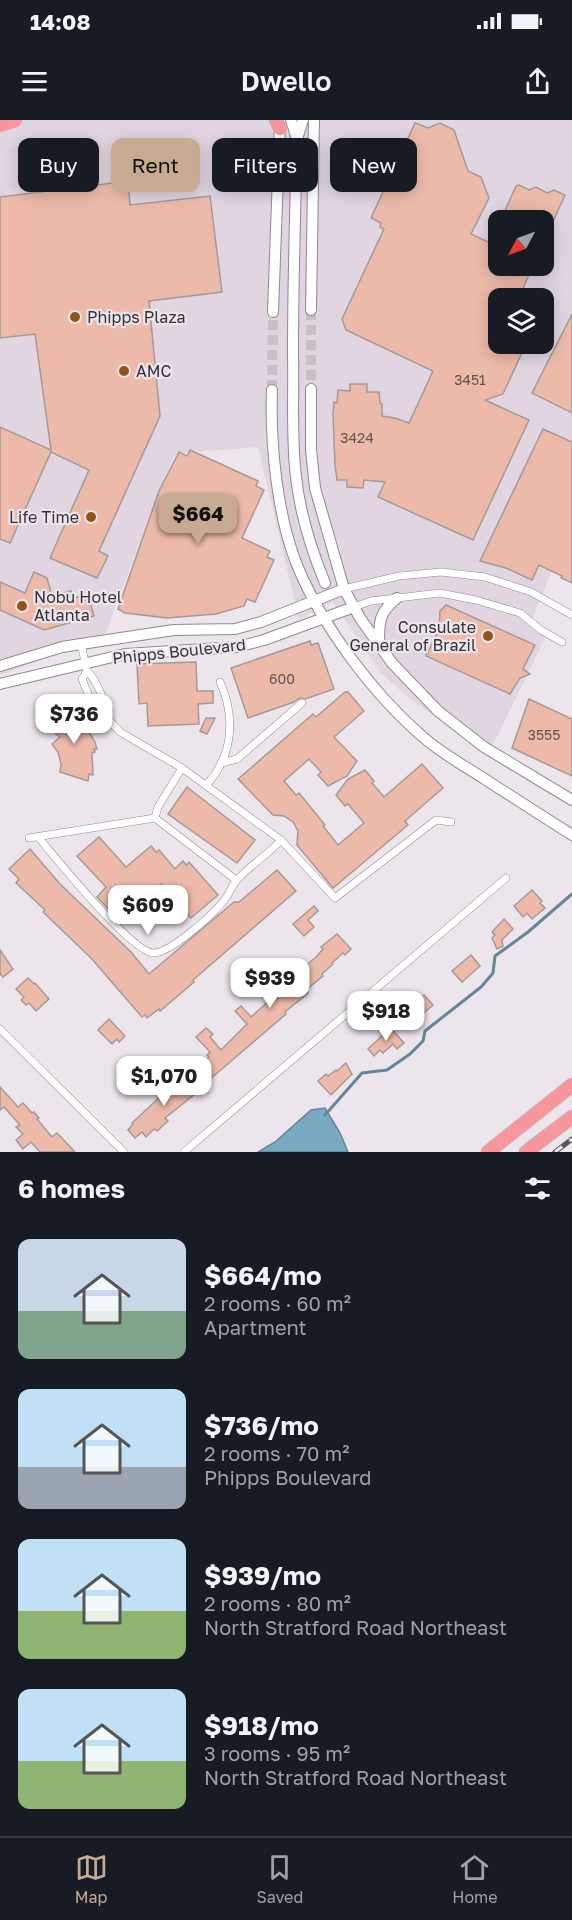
<!DOCTYPE html>
<html lang="en">
<head>
<meta charset="utf-8">
<style>
  body { margin:0; font-family:"Golos Text",sans-serif; background:#20242c; color:#f1f3f6; height:100vh; display:flex; flex-direction:column; font-size:22px; white-space:nowrap }
  * { box-sizing:border-box; margin:0 }
  p { font-size:20px; color:#9ea1a6 }
  .icon { flex:none; width:33px; height:33px; fill:none; stroke:currentColor; stroke-width:2; stroke-linecap:round; stroke-linejoin:round }
  .map { position:relative; height:1032px; overflow:hidden }
  .side { display:flex; flex-direction:column; background:#171b24; flex:1 }
  .side>* { flex:none }
  .top-card { position:absolute; left:18px; top:18px; width:537px; height:54px; display:flex; gap:12px }
  .needle { width:39px; rotate:229deg }
  .fabs { position:absolute; left:488px; top:90px; display:grid; gap:12px }
  .fabs a { display:grid; place-items:center; width:66px; height:66px; border-radius:12px; background:#171b24; box-shadow:0 3px 15px #0003; font-size:30px }
  .price { position:absolute; translate:-50% -51px; padding:0 14px; border-radius:12px; background:#fff; color:#222; font-size:20px; line-height:39px; filter:drop-shadow(0 2px 3px #0008) }
  .price::after { content:''; position:absolute; left:50%; top:36px; width:18px; height:14px; margin-left:-9px; background:inherit; clip-path:polygon(0 0,100% 0,50% 100%) }
  .price.current { background:#c6ab92; color:#111 }
  ul { padding:0; list-style:none }
  li { display:flex; align-items:center; gap:18px; height:150px; padding:0 18px }
  li span { display:grid; place-items:center; flex:none; width:168px; height:120px; border-radius:12px; color:#555 }
  li>.icon { margin-inline-start:auto }
  span .icon { width:72px; height:72px; fill:#fffc; stroke-width:1 }
  li b { font-size:26px }
  h2 { display:flex; justify-content:space-between; align-items:center; height:72px; padding:0 18px; font-size:26px }
  .pill { padding:0 21px; border-radius:12px; background:#171b24; box-shadow:0 3px 15px #0003; font-size:21px; line-height:54px }
  .pill.current { background:#c6ab92; color:#111 }
  .status { display:flex; justify-content:space-between; align-items:center; height:42px; padding:0 30px; background:#171b24; direction:ltr }
  .status svg { height:16px; fill:currentColor }
  header { display:flex; justify-content:space-between; align-items:center; height:78px; padding:0 18px; background:#171b24; font-size:27px; font-weight:600 }
  .tab-bar { display:flex; justify-content:space-around; align-items:center; height:84px; border-top:2px solid #363941; background:#171b24; font-size:16px; color:#9ea1a6 }
  .tab-bar a { display:grid; justify-items:center; gap:3px }
  .tab-bar .current { color:#c6ab92 }
  .map>svg:first-child { display:block }
  .built { fill:#e1d5e1; fill-rule:evenodd }
  .water { fill:#78aac2; stroke:#648697; stroke-width:1.5 }
  .lines { fill:none; stroke-linecap:round; stroke-linejoin:round }
  .stream { stroke:#648697; stroke-width:3 }
  .building { fill:#edbaaa; stroke:#a39a98; stroke-width:1.5 }
  .secondary-tunnel { stroke:#c7c1c7; stroke-width:10; stroke-dasharray:10 5; stroke-linecap:butt }
  .street-casing { stroke:#8f898f; stroke-width:8 }
  .secondary-casing { stroke:#8f898f; stroke-width:12 }
  .highway-casing { stroke:#c6c6c6; stroke-width:15 }
  .street { stroke:#fff; stroke-width:7 }
  .secondary { stroke:#fff; stroke-width:10 }
  .highway { stroke:#f6979d; stroke-width:14 }
  .rail-casing { stroke:#585558; stroke-width:5 }
  .rail { stroke:#ece5ec; stroke-width:3; stroke-dasharray:9; stroke-linecap:butt }
  .poi-dot { fill:#915318; stroke:#ece5ec; stroke-width:2 }
  .labels { text-anchor:middle; dominant-baseline:central; stroke-width:4.5; stroke-linejoin:round; paint-order:stroke }
  .number-label { font-size:14px; fill:#625452 }
  .poi-label { font-size:16px; fill:#343234; stroke:#ece5ec; text-anchor:start }
  .street-label { font-size:16px; fill:#343234; stroke:#ece5ec }
</style>
</head>
<body>
<div class="status"><b>14:08</b><svg viewBox="0 0 49 12"><path d="M0 12V9h3v3zM5 12V6h3v6zM10 12V3h3v9zM15 12V0h3v12zM26 1h20v11H26zM47 4h2v5h-2z"/></svg></div>
<header><svg class="icon" aria-label="menu" viewBox="0 0 24 24"><path d="M4 6h16M4 12h16M4 18h16"/></svg>Dwello<svg class="icon" aria-label="share" viewBox="0 0 24 24"><path d="M12 15V3M7 8l5-5 5 5M5 13v7h14v-7"/></svg></header>
<div class="map">
<svg width="572" height="1032" viewBox="0 0 572 1032">
  <rect width="100%" height="100%" fill="#ece5ec"/>
  <path class="built" d="M0,0H572V401L530,505L548,512L489,633L410,579L380,552L333,482L299,499L258,327L179,333L174,337L159,371L102,523L65,531L0,555ZM498,100H543V146H498ZM498,178H543V224H498Z"/>
  <polygon class="water" points="325,988 340,1013 348,1032 258,1032 275,1022 311,990"/>
  <g class="lines">
    <polyline class="stream" points="325,995 362,953 387,950 410,934 423,921 425,911 481,867 493,853 495,836 528,812 572,774"/>
  </g>
  <g class="building">
    <polygon points="415,3 428,8 440,3 454,10 468,51 481,57 489,78 471,114 490,123 498,106 498,146 533,146 523,168 546,178 498,178 498,224 526,224 503,274 485,280 529,300 473,420 378,377 385,362 364,360 363,368 347,367 347,360 337,360 335,345 333,294 334,282 337,283 338,270 350,271 350,264 367,264 367,272 379,272 380,283 382,284 382,296 395,298 409,303 433,251 346,210 342,199 384,109 380,107 381,103 371,98"/>
    <polygon points="128,61 130,85 210,76 222,172 149,181 160,296 99,431 108,436 97,458 50,438 89,350 51,332 10,423 0,419 0,307 51,330 35,214 0,218 0,77"/>
    <polygon points="519,65 529,70 536,67 547,73 554,70 565,75 543,123 543,100 501,100 516,66"/>
    <polygon points="572,194 572,293 532,273"/>
    <polygon points="543,309 572,322 572,463 561,458 562,456 539,445 532,460 506,448 480,441"/>
    <polygon points="190,330 258,361 256,366 264,370 242,418 270,431 267,437 274,440 255,482 247,479 244,486 216,494 167,498 125,493 118,489 159,371 179,332 187,336"/>
    <polygon points="34,452 47,458 52,476 71,471 73,478 82,476 83,481 89,479 94,496 44,510 0,490 0,462 25,473"/>
    <polygon points="446,485 535,525 523,549 530,554 520,558 510,574 426,536 439,509 440,491"/>
    <polygon points="310,521 311,525 318,523 334,569 305,579 300,578 294,582 248,598 231,548"/>
    <polygon points="196,542 197,571 213,571 213,583 198,584 199,604 148,606 147,583 139,584 137,544"/>
    <polygon points="345,572 348,572 364,591 334,617 357,641 347,656 328,666 318,655 321,652 309,639 284,661 296,675 299,673 325,705 323,706 338,725 364,703 348,684 345,686 336,675 348,659 365,650 374,661 372,663 384,677 422,644 443,668 405,701 408,705 333,768 297,725 298,711 293,702 284,696 273,695 238,659 313,594 316,597"/>
    <polygon points="529,579 572,599 572,656 512,628"/>
    <polygon points="64,587 83,602 95,622 97,629 94,629 95,632 92,633 93,655 89,654 88,661 60,652 61,644 58,632 52,624 60,617 51,610 61,588"/>
    <polygon points="206,598 215,598 207,614 200,611"/>
    <polygon points="187,667 255,720 237,743 168,694"/>
    <polygon points="99,717 126,747 151,726 156,732 159,730 175,749 183,741 186,745 189,742 218,775 191,798 161,764 151,773 149,771 117,798 97,777 106,767 77,736"/>
    <polygon points="30,729 60,764 131,832 149,854 234,782 239,782 277,750 296,771 193,860 194,862 160,891 159,889 147,898 145,895 142,897 91,838 43,792 45,790 16,763 19,759 9,749"/>
    <polygon points="532,770 542,781 540,783 545,788 532,799 527,793 523,797 514,786"/>
    <polygon points="314,786 318,791 308,800 314,807 304,816 293,804"/>
    <polygon points="504,799 513,809 502,820 503,826 497,829 492,818 495,815 492,812"/>
    <polygon points="337,814 351,829 345,835 343,833 332,843 333,844 322,854 323,856 306,870 308,873 285,892 286,894 209,960 198,946 209,937 207,935 210,932 196,917 206,908 213,914 210,917 221,930 247,904 235,891 241,886 251,897 287,865 285,863 316,837 323,829 321,827"/>
    <polygon points="0,830 13,849 3,857 0,854"/>
    <polygon points="471,835 480,846 462,862 452,851"/>
    <polygon points="28,858 34,864 35,863 49,879 36,891 29,883 26,885 21,880 24,877 16,869"/>
    <polygon points="424,875 433,885 408,907 399,897"/>
    <polygon points="109,899 125,916 119,922 117,919 112,924 98,910"/>
    <polygon points="389,906 404,923 397,929 393,924 383,933 380,930 374,936 368,929 385,913 383,911"/>
    <polygon points="346,943 352,954 331,975 318,961 326,954 328,956 336,950 337,951"/>
    <polygon points="188,954 200,970 165,998 168,1001 157,1011 154,1009 146,1017 142,1012 135,1018 128,1010 133,1004 132,1003 161,976"/>
    <polygon points="0,967 18,987 23,983 32,993 34,992 39,998 37,999 52,1017 57,1013 75,1032 40,1032 31,1022 23,1029 16,1020 23,1014 16,1007 20,1005 4,987 0,990"/>
  </g>
  <g class="lines">
    <g class="secondary-tunnel">
      <polyline points="311,190 311,269"/>
      <polyline points="272,270 273,192"/>
    </g>
    <g class="street-casing">
      <g id="street">
        <polyline points="344,469 399,456 441,452 485,457 531,472 572,495"/>
        <polyline points="354,487 371,481 440,473 476,480 520,493 541,510 562,522"/>
        <path d="M81,524L87,551C95,558 108,584 105,596"/>
        <polyline points="87,551 82,559 96,593 105,596 120,612 182,648 281,720 335,778 436,700 451,702"/>
        <polyline points="221,643 237,639 302,583"/>
        <path d="M206,665C233,637 236,597 220,562"/>
        <polyline points="155,698 158,687 182,648"/>
        <path d="M38,717C56,738 130,831 153,833C169,834 211,796 222,783C229,776 231,766 237,760C250,745 268,735 281,720"/>
        <polyline points="29,718 155,698 236,760"/>
        <polyline points="0,909 124,1032"/>
        <polyline points="184,1032 506,758"/>
      </g>
    </g>
    <g class="secondary-casing">
      <g id="secondary">
        <polyline points="291,0 297,19"/>
        <path d="M303,0L297,19C295,91 293,162 293,234C294,275 291,317 296,357C300,393 311,429 325,463"/>
        <polyline points="311,190 314,0"/>
        <polyline points="273,192 280,0"/>
        <polyline points="311,269 311,330 315,368 344,469 360,498 392,543 438,591 484,627 572,680"/>
        <path d="M272,270C270,323 277,395 297,445C322,506 373,574 423,617C441,633 463,645 483,658C513,677 542,696 572,715"/>
        <path d="M379,526C379,503 378,493 397,478"/>
        <polyline points="0,546 62,527 81,524 174,510 235,509 261,502 344,469"/>
        <polyline points="0,564 125,534 237,527 264,520 354,487"/>
      </g>
    </g>
    <g class="highway-casing">
      <g id="highway">
        <polyline points="276,0 280,8"/>
        <polyline points="0,5 15,0"/>
        <polyline points="488,1032 572,965"/>
        <polyline points="526,1032 572,997"/>
      </g>
    </g>
    <use href="#street" class="street"/>
    <use href="#secondary" class="secondary"/>
    <use href="#highway" class="highway"/>
    <g class="rail-casing">
      <polyline id="rail" points="555,1032 572,1019"/>
    </g>
    <use href="#rail" class="rail"/>
  </g>
  <g class="poi-dot">
    <circle cx="75" cy="197" r="6"/>
    <circle cx="124" cy="251" r="6"/>
    <circle cx="91" cy="397" r="6"/>
    <circle cx="22" cy="486" r="6"/>
    <circle cx="488" cy="516" r="6"/>
  </g>
  <g class="labels">
    <g class="number-label">
      <text x="470" y="259">3451</text>
      <text x="357" y="317">3424</text>
      <text x="282" y="558">600</text>
      <text x="544" y="614">3555</text>
    </g>
    <g class="poi-label">
      <text x="87" y="197">Phipps Plaza</text>
      <text x="136" y="251">AMC</text>
      <text x="79" y="397" text-anchor="end">Life Time</text>
      <text x="34" y="477">Nobu Hotel<tspan x="34" dy="18">Atlanta</tspan></text>
      <text x="476" y="507" text-anchor="end">Consulate<tspan x="476" dy="18">General of Brazil</tspan></text>
    </g>
    <g class="street-label">
      <text transform="translate(179 531) rotate(-6)">Phipps Boulevard</text>
    </g>
  </g>
</svg>
<div class="fabs">
<a><svg class="needle" viewBox="-14 -14 28 28"><path d="M0-13l5 13h-10z" fill="#e53935"/><path d="M0 13l5-13h-10z" fill="#9ea1a6"/></svg></a>
<a><svg class="icon" aria-label="layers" viewBox="0 0 24 24"><path d="M12 4l9 5-9 5-9-5zM3 14l9 5 9-5"/></svg></a>
</div>
<b class="price current" style="left:198px;top:425px">$664</b>
<b class="price" style="left:74px;top:625px">$736</b>
<b class="price" style="left:148px;top:816px">$609</b>
<b class="price" style="left:270px;top:889px">$939</b>
<b class="price" style="left:386px;top:922px">$918</b>
<b class="price" style="left:164px;top:987px">$1,070</b>
<div class="top-card">
<a class="pill">Buy</a>
<a class="pill current">Rent</a>
<a class="pill">Filters</a>
<a class="pill">New</a>
</div>
</div>
<section class="side">
<h2>6 homes<svg class="icon" aria-label="filters" viewBox="0 0 24 24"><path d="M4 7h16M4 17h16"/><circle cx="9" cy="7" r="2"/><circle cx="15" cy="17" r="2"/></svg></h2>
<ul>
<li><span style="background:linear-gradient(#c9d6e8 60%,#7fa58c 0)"><svg class="icon" aria-label="home" viewBox="0 0 24 24"><path d="M3 11l9-7 9 7M6 9v11h12V9"/></svg></span><div><b>$664/mo</b><p>2 rooms · 60 m²</p><p>Apartment</p></div></li>
<li><span style="background:linear-gradient(#bfe0f5 65%,#9aa5b1 0)"><svg class="icon" aria-label="home" viewBox="0 0 24 24"><path d="M3 11l9-7 9 7M6 9v11h12V9"/></svg></span><div><b>$736/mo</b><p>2 rooms · 70 m²</p><p>Phipps Boulevard</p></div></li>
<li><span style="background:linear-gradient(#bfe0f5 60%,#8fb573 0)"><svg class="icon" aria-label="home" viewBox="0 0 24 24"><path d="M3 11l9-7 9 7M6 9v11h12V9"/></svg></span><div><b>$939/mo</b><p>2 rooms · 80 m²</p><p>North Stratford Road Northeast</p></div></li>
<li><span style="background:linear-gradient(#bfe0f5 60%,#8fb573 0)"><svg class="icon" aria-label="home" viewBox="0 0 24 24"><path d="M3 11l9-7 9 7M6 9v11h12V9"/></svg></span><div><b>$918/mo</b><p>3 rooms · 95 m²</p><p>North Stratford Road Northeast</p></div></li>
</ul>
</section>
<nav class="tab-bar">
<a class="current"><svg class="icon" aria-label="map" viewBox="0 0 24 24"><path d="M3 6l6-2 6 2 6-2v14l-6 2-6-2-6 2zM9 4v14M15 6v14"/></svg>Map</a>
<a><svg class="icon" aria-label="saved" viewBox="0 0 24 24"><path d="M7 4h10v16l-5-4-5 4z"/></svg>Saved</a>
<a><svg class="icon" aria-label="home" viewBox="0 0 24 24"><path d="M3 11l9-7 9 7M6 9v11h12V9"/></svg>Home</a>
</nav>
</body>
</html>
